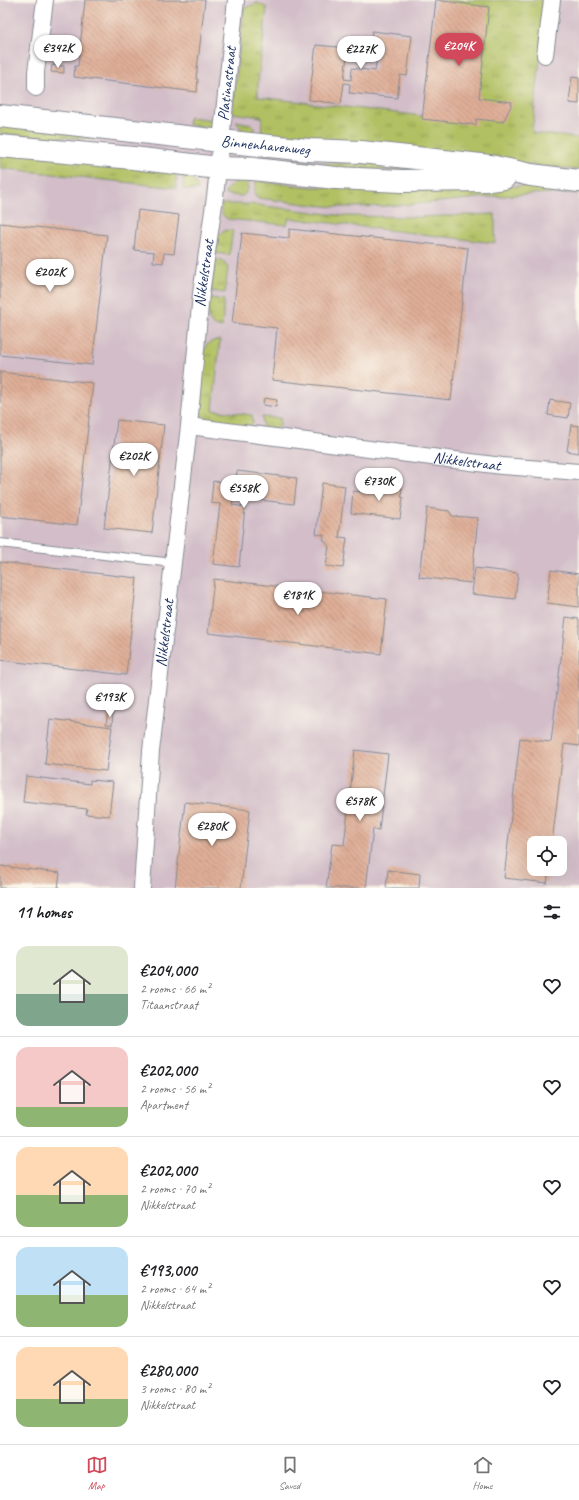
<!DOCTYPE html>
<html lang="en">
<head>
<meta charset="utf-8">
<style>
  body { margin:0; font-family:Caveat,sans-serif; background:#f2f2f2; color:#202124; height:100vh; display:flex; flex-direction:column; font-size:15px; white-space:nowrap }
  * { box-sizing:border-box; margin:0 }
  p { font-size:13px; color:#757577 }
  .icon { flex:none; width:22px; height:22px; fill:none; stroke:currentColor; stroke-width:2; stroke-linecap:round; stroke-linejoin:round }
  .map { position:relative; height:888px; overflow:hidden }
  .details { display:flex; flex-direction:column; background:#fff; flex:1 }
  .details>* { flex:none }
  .buttons { position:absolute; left:527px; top:836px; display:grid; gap:8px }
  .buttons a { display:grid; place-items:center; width:40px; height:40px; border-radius:8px; background:#fff; box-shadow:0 4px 16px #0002; font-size:20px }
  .price { position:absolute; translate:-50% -34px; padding:0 9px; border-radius:14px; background:#fff; color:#222; font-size:13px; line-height:26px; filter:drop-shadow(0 1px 2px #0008) }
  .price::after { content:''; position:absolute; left:50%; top:24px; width:12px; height:9px; margin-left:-6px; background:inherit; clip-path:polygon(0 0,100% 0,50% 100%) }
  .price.current { background:#d1495b; color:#fff }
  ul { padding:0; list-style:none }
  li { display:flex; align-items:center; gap:12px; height:100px; padding:0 16px }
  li+li { border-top:1px solid #e0e0e0 }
  li span { display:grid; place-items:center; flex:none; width:112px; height:80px; border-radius:12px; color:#555 }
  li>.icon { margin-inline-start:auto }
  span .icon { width:48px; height:48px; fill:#fffc; stroke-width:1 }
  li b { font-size:17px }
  h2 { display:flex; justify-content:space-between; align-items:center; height:48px; padding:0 16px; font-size:17px }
  .tabs { display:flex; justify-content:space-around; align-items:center; height:56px; border-top:1px solid #e0e0e0; background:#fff; font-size:11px; color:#757577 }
  .tabs a { display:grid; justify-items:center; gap:2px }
  .tabs .current { color:#d1495b }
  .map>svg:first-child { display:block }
  .industrial { fill:#d2bdc8; fill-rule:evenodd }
  .grass { fill:url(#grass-tufts); stroke:#667860 }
  .building { fill:url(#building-back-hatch) }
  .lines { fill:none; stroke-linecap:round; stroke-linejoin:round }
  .lane-casing { stroke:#868a93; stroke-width:10 }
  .street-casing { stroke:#868a93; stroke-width:18 }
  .secondary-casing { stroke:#868a93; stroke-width:24 }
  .lane { stroke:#fff; stroke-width:8 }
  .street { stroke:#fff; stroke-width:16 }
  .secondary { stroke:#fff; stroke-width:22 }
  .labels { text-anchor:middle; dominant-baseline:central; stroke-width:4; stroke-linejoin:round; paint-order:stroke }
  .street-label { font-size:16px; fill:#1b2f5e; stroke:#fbf7ec }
</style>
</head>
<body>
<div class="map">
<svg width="579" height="888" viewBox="0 0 579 888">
  <defs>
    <pattern id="grass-tufts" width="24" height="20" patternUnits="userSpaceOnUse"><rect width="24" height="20" fill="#b1c062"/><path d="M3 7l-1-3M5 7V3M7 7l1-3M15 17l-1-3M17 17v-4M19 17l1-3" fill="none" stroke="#8f9c54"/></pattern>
    <pattern id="building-back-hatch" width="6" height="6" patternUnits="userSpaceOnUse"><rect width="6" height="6" fill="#dfae97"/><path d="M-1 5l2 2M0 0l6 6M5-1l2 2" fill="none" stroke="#b48e7e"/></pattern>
  </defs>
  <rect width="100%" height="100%" fill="#fbf7ec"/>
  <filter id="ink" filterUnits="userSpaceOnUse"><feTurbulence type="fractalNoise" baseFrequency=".025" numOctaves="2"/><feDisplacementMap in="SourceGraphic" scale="8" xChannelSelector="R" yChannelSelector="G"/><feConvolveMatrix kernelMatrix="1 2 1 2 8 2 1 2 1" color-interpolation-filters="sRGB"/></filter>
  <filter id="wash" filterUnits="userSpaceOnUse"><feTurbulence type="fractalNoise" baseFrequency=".012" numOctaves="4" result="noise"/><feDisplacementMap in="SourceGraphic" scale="16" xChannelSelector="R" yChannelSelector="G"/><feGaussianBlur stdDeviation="0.9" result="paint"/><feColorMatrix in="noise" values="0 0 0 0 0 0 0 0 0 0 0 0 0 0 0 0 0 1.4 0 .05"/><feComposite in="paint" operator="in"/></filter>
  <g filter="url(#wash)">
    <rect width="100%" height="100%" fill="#f0e4c8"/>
    <path class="industrial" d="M0,0H579V888H0ZM534,843H560V869H534Z"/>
    <g class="grass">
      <polygon points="437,0 544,0 540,59 532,133 579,138 579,170 261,139 262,117 232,113 244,8 258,3 267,8 258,82 258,97 423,116"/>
      <polygon points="189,117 213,120 212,128 188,125"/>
      <polygon points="236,121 252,124 255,128 254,138 243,132"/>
      <polygon points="0,123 117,139 38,137 0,134"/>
      <polygon points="0,151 177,170 176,188 0,168"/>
      <polygon points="258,157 318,163 404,164 489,173 257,166"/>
      <polygon points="184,172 197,184 198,190 183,189"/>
      <path d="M243,180H250C246,201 242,196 224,194C229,186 233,181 243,180Z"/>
      <path d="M256,181L312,187L531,186L579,191V193C504,191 429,207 354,207C322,208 289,201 257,198L254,195Z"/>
      <path d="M221,204H250L344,216L416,217L495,214V243L289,218L287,225L228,219C221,215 220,212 221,204Z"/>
      <polygon points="226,230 233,231 229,255 215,253 217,236"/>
      <polygon points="215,260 223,261 228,268 225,293 211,291"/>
      <path d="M210,298L224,300L222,328C204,325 208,312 210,298Z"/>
      <path d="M220,340L213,410L252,415L253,423L249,427L209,422C206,419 203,417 200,413C195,402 202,366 204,352L206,345L213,341Z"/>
      <polygon points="262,417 280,418 280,425 273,431 267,430 263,427"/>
    </g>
    <g id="blocks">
      <g class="building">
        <polygon points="85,0 205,0 196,79 198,79 197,92 74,77 75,66 78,66"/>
        <polygon points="436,0 489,7 479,98 512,102 511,106 503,122 476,119 476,125 422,119"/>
        <polygon points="372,31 412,36 407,76 400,75 397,98 349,93 350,84 344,83 341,104 309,100 316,45 348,48 344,79 351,80 352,68 375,71 378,49 370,48"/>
        <polygon points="52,65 64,66 64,73 51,72"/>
        <polygon points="572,77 579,78 579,104 569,103"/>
        <polygon points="138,210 179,215 174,254 164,253 163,263 153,262 154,252 134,250"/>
        <polygon points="0,223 107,235 92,365 0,355"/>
        <polygon points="289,229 468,248 451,400 272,380 277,328 232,323 242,233 289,238"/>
        <polygon points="0,372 93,383 77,525 0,516"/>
        <polygon points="264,398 277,400 276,407 263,405"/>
        <polygon points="550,400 570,403 568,418 548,415"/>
        <polygon points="117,420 164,425 152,533 104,528"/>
        <polygon points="571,425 579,426 579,453 567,451"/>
        <polygon points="237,471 297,478 294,504 233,497 232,505 245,507 239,567 213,564 220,504 211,503 213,481 235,484"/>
        <polygon points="322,483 345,486 339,537 347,538 343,568 326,566 329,546 323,539 324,535 316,534"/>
        <polygon points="374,484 402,487 401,497 403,497 400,519 351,513 353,491 372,493"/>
        <polygon points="427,508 449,511 452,516 478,518 471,583 419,577"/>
        <polygon points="0,562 137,578 126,675 0,660"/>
        <polygon points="475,568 518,573 515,599 472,594"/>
        <polygon points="551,570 579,574 579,607 547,603"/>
        <polygon points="214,579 387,599 381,654 208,633"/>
        <polygon points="566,617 579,619 579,746 564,744 552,843 534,843 534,869 549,869 547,883 504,878 520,738 551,742"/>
        <polygon points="108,711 113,712 112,725 106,724"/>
        <polygon points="50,719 112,727 106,771 45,764"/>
        <polygon points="355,750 388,754 379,830 373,829 366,888 326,888 332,844 344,845"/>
        <polygon points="26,776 90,784 90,780 113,782 109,816 86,814 87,809 23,802"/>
        <polygon points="185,802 250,810 241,888 175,888"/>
        <polygon points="0,866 60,873 58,888 0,888"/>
        <polygon points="388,870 420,874 419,888 386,888"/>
      </g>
    </g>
  </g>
  <g filter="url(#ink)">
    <use href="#blocks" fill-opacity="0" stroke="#868a93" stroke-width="1"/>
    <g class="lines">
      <g class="lane-casing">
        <polyline id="lane" points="0,543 173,563"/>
      </g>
      <g class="street-casing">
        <g id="street">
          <polyline points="545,55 552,0"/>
          <polyline points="36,88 36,72 45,0"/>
          <path id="s1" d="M189,426L502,466L579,472"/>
          <path id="s2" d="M142,888L151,751L189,426L201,294L215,197L236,0"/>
        </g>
      </g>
      <g class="secondary-casing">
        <g id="secondary">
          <path id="s3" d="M0,116L221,141L309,150L361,152L490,166L531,175L579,181"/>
          <polyline points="0,146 133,158 218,168 253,169 336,178 402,181 489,180 504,178"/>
        </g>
      </g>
      <use href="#lane" class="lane"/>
      <use href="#street" class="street"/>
      <use href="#secondary" class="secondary"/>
    </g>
  </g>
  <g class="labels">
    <g class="street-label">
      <text stroke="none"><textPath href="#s2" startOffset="809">Platinastraat</textPath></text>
      <text stroke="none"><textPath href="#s3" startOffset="267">Binnenhavenweg</textPath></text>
      <text stroke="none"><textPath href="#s2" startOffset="618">Nikkelstraat</textPath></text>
      <text stroke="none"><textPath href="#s1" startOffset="280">Nikkelstraat</textPath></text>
      <text stroke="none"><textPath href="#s2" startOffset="256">Nikkelstraat</textPath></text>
    </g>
  </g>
</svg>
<div class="buttons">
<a><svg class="icon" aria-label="locate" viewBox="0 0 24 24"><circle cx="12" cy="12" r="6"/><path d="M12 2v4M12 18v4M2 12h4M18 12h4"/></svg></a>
</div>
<b class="price current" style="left:459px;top:67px">€204K</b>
<b class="price" style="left:58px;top:69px">€342K</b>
<b class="price" style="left:361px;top:70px">€227K</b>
<b class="price" style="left:50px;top:293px">€202K</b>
<b class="price" style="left:134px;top:477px">€202K</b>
<b class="price" style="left:379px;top:502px">€730K</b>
<b class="price" style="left:244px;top:509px">€558K</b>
<b class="price" style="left:298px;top:616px">€181K</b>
<b class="price" style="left:110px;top:718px">€193K</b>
<b class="price" style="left:360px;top:822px">€578K</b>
<b class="price" style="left:212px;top:847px">€280K</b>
</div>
<section class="details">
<h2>11 homes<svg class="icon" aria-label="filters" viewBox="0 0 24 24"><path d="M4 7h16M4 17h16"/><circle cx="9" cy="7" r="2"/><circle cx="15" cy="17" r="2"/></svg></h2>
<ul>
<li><span style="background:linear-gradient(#dfe7d0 60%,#7fa58c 0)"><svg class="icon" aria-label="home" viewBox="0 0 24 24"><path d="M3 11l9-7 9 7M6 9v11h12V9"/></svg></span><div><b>€204,000</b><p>2 rooms · 66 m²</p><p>Titaanstraat</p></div><svg class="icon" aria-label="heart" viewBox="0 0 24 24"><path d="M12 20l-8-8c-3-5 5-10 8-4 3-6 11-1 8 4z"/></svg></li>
<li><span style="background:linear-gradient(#f6c9c9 75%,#8fb573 0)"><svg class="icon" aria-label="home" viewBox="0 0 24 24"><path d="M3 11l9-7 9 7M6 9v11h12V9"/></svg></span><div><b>€202,000</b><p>2 rooms · 56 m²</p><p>Apartment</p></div><svg class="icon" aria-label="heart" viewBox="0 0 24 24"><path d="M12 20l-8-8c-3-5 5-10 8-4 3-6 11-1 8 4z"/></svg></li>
<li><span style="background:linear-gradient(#ffd9b3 60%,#8fb573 0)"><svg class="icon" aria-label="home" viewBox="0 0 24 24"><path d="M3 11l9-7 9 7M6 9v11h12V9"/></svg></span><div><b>€202,000</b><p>2 rooms · 70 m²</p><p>Nikkelstraat</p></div><svg class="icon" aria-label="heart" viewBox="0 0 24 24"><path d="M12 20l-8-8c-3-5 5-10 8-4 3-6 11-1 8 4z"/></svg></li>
<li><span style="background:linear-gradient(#bfe0f5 60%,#8fb573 0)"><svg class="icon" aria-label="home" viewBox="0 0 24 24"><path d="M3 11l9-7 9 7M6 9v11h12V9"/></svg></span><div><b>€193,000</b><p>2 rooms · 64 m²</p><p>Nikkelstraat</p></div><svg class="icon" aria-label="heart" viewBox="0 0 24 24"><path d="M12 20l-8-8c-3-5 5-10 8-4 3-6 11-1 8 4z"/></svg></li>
<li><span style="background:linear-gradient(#ffd9b3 65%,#8fb573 0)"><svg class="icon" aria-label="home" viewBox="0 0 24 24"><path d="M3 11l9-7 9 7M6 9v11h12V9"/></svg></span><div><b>€280,000</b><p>3 rooms · 80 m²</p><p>Nikkelstraat</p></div><svg class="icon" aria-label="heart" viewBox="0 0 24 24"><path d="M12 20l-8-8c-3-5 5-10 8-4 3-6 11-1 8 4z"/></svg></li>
</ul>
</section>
<nav class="tabs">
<a class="current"><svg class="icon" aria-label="map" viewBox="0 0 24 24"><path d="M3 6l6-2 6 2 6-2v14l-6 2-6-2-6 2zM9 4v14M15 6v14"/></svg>Map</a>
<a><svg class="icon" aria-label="saved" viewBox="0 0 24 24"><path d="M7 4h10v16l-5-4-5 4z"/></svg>Saved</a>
<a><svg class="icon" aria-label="home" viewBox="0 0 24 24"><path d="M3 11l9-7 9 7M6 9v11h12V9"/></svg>Home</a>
</nav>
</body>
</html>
